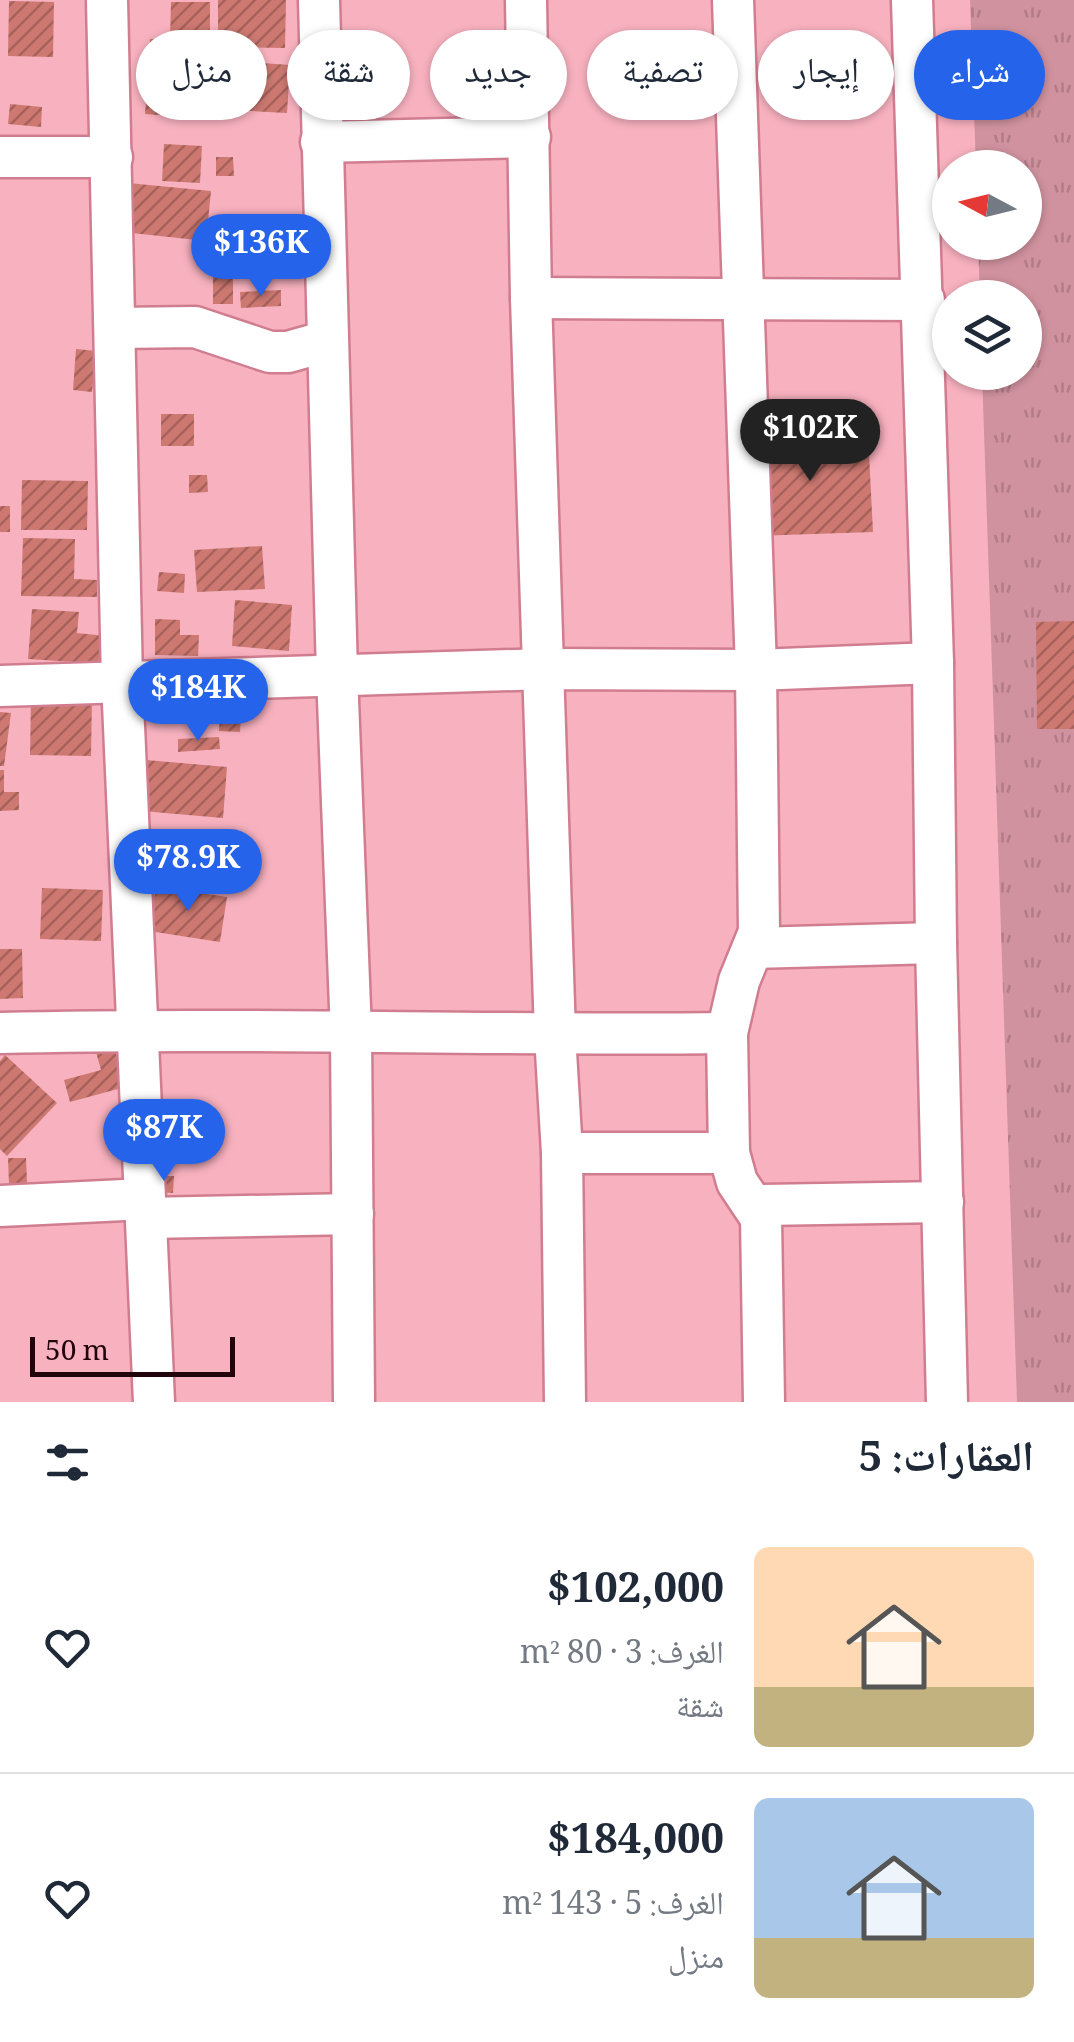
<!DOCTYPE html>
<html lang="ar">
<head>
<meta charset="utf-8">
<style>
  body { margin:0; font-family:Georgia,"Noto Naskh Arabic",serif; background:#f6f6f7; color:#1f2937; direction:rtl; height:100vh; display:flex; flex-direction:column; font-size:38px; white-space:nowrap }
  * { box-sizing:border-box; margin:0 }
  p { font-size:32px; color:#747a83 }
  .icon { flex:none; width:55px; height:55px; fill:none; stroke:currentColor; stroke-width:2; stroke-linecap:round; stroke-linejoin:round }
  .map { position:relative; height:1402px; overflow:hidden; direction:ltr }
  .details { display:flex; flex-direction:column; background:#fff; flex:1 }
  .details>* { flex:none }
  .banner { position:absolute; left:30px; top:30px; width:1015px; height:90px; direction:rtl; display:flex; gap:20px }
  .needle { width:65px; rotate:277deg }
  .controls { position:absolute; left:932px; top:150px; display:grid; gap:20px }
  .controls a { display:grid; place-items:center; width:110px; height:110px; border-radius:50%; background:#fff; box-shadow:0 2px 8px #0004; font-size:50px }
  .scale { position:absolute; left:30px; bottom:25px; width:205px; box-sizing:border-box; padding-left:10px; border:5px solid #21040c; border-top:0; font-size:28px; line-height:35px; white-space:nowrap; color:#21040c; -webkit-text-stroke:8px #f8b1bf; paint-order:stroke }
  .price { position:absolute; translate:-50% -85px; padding:0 22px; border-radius:35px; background:#2563eb; color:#fff; font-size:32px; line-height:65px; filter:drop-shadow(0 2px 5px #0008) }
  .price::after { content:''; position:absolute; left:50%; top:60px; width:30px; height:22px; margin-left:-15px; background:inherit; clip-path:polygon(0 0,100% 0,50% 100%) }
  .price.active { background:#222; color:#fff }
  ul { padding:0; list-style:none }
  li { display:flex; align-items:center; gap:30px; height:250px; padding:0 40px }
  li+li { border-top:2px solid #e0e1e3 }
  li span { display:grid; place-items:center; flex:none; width:280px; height:200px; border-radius:15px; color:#555 }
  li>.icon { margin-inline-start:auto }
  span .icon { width:120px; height:120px; fill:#fffc; stroke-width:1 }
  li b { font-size:42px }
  h2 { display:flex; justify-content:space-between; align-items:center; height:120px; padding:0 40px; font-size:42px }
  .tag { padding:0 35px; border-radius:45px; background:#fff; box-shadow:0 2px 8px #0004; font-size:35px; line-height:90px }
  .tag.active { background:#2563eb; color:#fff }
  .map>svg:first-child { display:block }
  .park { fill:url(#park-tufts) }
  .building { fill:url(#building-hatch) }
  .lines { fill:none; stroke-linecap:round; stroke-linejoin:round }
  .minor-casing { stroke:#d17d90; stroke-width:45 }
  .minor { stroke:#fff; stroke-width:40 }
</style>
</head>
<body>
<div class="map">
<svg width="1074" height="1402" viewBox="0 0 1074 1402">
  <defs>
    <pattern id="park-tufts" width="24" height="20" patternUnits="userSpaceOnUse" patternTransform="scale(2.5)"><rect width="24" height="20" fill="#d0929e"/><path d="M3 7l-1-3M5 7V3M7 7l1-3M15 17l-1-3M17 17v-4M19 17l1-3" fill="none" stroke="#b27c87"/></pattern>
    <pattern id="building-hatch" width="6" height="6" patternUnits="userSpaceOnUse" patternTransform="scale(2.5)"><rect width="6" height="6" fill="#cd7971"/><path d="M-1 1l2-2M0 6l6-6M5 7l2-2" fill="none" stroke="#a6615b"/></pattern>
  </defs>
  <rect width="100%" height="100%" fill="#f8b1bf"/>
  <polygon class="park" points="970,0 1074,0 1074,1402 1017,1402 982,373 1025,372 1025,298 980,297 978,243 1025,242 1025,168 976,167"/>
  <g class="building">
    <polygon points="218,0 286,0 285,48 218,47"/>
    <polygon points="9,1 54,2 53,57 8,56"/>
    <polygon points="171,2 210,2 210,35 187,35 187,56 149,55 150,39 170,39"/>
    <polygon points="218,60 290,65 287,113 214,109"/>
    <polygon points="149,61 206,65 201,118 145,114"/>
    <polygon points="10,104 42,107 41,127 8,124"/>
    <polygon points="164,144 202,146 200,183 162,181"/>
    <polygon points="216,157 233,157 234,176 216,176"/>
    <polygon points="128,183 211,191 206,241 123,232"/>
    <polygon points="242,249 256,250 253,279 239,277"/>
    <rect x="213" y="275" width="20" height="29"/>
    <polygon points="281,290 281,306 241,308 240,292"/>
    <polygon points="76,349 96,351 92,392 73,390"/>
    <rect x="161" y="414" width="33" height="32"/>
    <polygon points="868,434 873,532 752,536 749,435"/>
    <polygon points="189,475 207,475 208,492 189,493"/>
    <polygon points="22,480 88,481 87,530 21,530"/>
    <rect x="0" y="506" width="10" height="26"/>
    <polygon points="23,538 75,539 74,579 97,580 97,597 21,596"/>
    <polygon points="262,546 265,589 197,592 194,550"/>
    <polygon points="159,572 185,574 184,593 157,591"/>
    <polygon points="235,600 292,605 289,651 232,646"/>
    <polygon points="32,609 79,612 77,633 106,636 104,664 28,659"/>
    <polygon points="155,619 180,620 180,635 199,635 198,656 155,655"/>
    <polygon points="1074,621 1074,729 1037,729 1036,622"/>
    <polygon points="31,697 92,698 91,756 30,755"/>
    <polygon points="221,699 242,700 240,732 219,731"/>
    <polygon points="0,712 11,713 4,766 0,766"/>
    <polygon points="219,737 220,749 178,752 178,739"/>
    <polygon points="146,760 227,767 223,818 142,811"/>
    <polygon points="0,770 4,770 4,792 19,792 19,810 0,811"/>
    <polygon points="156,886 227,897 220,942 149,931"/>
    <polygon points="42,888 103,890 101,941 40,939"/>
    <polygon points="0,949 22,949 23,998 0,999"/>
    <polygon points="114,1047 125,1087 70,1102 64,1080 101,1070 96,1052"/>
    <polygon points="5,1055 57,1103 7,1156 0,1149 0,1061"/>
    <polygon points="8,1158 26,1158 27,1183 9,1184"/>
    <polygon points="154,1176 174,1176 173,1193 153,1192"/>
  </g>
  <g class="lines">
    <g class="minor-casing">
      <g id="minor">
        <polyline points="107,0 122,681 154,1402"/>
        <polyline points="319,0 337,674 351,1033 354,1402"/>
        <polyline points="526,0 531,298 555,1035 562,1153 565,1402"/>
        <polyline points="733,0 756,670 759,932 739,981 727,1033 729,1153 737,1182 761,1218 764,1402"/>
        <polyline points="912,0 933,663 936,943 947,1402"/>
        <polyline points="321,142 530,137"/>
        <polyline points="0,157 112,157"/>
        <polyline points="531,298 924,300"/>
        <polyline points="115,328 195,327 270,352 288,352 327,341"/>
        <polyline points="0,686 545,669 756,670 933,663"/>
        <polyline points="754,948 936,943"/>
        <path d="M0,1033C242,1027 484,1036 727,1033"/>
        <polyline points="562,1153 729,1153"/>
        <polyline points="756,1205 943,1202"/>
        <polyline points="0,1206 145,1199"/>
        <polyline points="146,1218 353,1214"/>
      </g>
    </g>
    <use href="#minor" class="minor"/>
  </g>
</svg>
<div class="controls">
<a><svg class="needle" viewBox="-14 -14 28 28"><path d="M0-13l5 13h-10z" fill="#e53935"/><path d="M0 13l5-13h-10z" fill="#747a83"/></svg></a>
<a><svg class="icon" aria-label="layers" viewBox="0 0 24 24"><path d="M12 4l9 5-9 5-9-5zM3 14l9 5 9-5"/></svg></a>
</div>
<div class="scale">50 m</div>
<b class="price" style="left:261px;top:299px">$136K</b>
<b class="price active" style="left:810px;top:484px">$102K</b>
<b class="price" style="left:198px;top:744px">$184K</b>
<b class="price" style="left:188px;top:914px">$78.9K</b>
<b class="price" style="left:164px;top:1184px">$87K</b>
<div class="banner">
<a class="tag active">شراء</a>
<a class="tag">إيجار</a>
<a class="tag">تصفية</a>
<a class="tag">جديد</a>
<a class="tag">شقة</a>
<a class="tag">منزل</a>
</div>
</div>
<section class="details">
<h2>العقارات: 5<svg class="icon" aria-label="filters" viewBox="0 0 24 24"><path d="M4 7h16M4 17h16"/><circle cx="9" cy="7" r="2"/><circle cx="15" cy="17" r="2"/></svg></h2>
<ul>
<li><span style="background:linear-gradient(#ffd9b3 70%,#c2b280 0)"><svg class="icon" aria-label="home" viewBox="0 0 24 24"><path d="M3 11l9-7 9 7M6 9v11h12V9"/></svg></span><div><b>$102,000</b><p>الغرف: 3 · 80 m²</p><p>شقة</p></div><svg class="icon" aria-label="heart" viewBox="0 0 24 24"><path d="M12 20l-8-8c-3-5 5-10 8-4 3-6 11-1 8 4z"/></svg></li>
<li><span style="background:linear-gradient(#a9c7e8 70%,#c2b280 0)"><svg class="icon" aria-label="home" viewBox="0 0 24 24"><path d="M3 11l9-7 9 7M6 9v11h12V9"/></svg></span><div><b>$184,000</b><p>الغرف: 5 · 143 m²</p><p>منزل</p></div><svg class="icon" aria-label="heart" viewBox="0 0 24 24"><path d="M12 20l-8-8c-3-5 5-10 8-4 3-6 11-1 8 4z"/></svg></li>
</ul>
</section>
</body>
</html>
